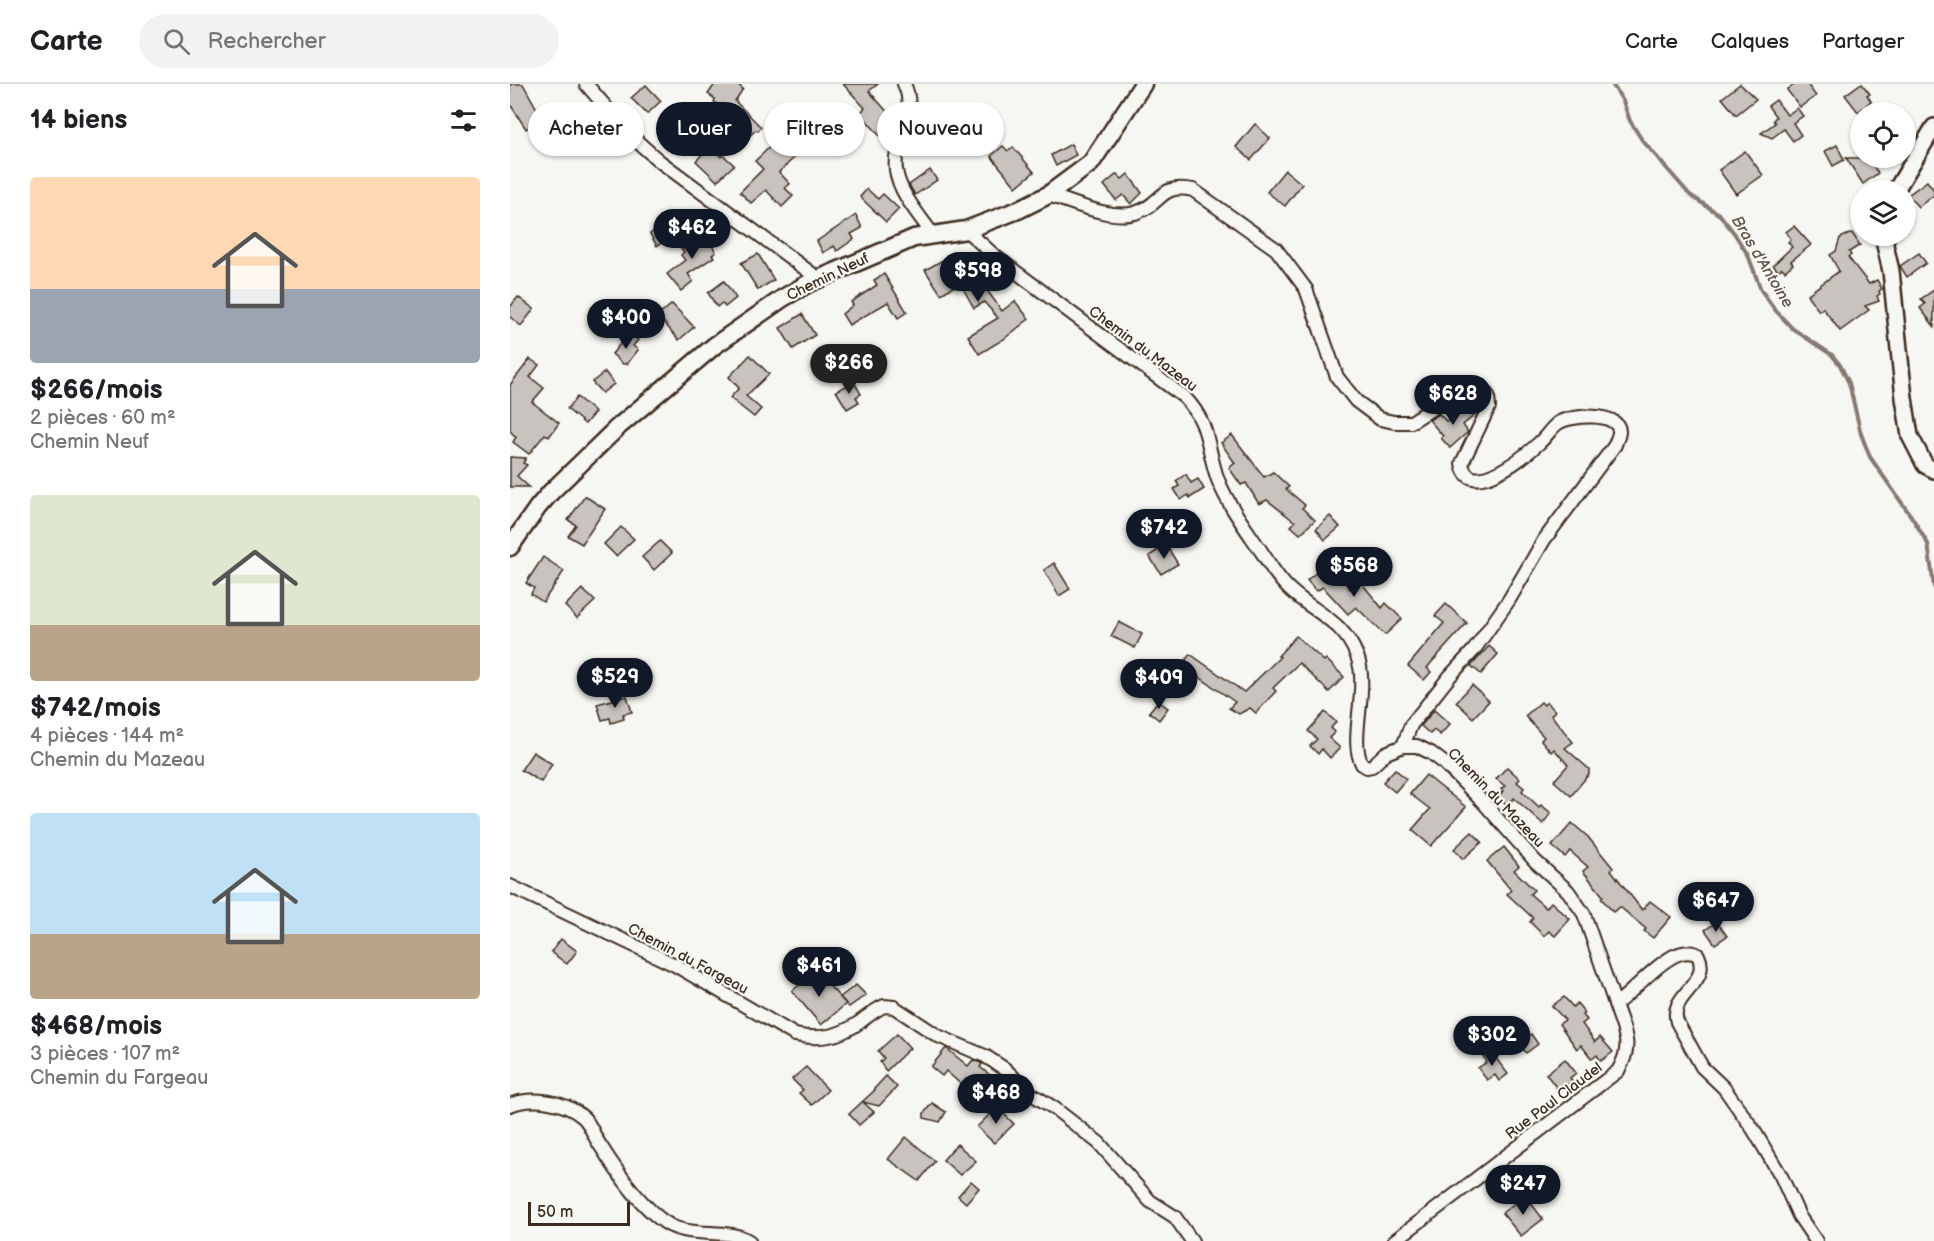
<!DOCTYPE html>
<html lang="fr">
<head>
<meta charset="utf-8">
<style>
  body { margin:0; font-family:"Balsamiq Sans",sans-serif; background:#f2f2f2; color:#202124; height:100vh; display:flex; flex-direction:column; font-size:22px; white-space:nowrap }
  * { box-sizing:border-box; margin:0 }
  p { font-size:20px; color:#757577 }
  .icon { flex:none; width:33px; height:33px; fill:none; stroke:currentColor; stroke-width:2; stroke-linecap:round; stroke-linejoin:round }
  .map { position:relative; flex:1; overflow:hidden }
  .drawer { display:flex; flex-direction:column; background:#fff; width:510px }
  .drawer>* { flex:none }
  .banner { position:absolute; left:18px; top:18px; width:570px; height:54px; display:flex; gap:12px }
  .controls { position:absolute; left:1340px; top:18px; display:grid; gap:12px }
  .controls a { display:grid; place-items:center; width:66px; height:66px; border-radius:50%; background:#fff; box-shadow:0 2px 4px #0004; font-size:30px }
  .scale { position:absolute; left:18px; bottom:15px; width:102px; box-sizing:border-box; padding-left:6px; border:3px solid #3b2a1e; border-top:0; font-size:16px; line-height:21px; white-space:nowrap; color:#3b2a1e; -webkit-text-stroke:4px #f6f6f2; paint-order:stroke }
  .price { position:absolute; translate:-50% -51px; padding:0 14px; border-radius:21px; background:#111827; color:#fff; font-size:20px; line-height:39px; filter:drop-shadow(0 2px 3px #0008) }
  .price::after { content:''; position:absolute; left:50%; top:36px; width:18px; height:14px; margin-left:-9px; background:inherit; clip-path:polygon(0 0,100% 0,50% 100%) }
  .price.on { background:#222; color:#fff }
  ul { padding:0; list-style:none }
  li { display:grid; align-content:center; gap:12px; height:318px; padding:0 30px }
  li span { display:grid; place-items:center; height:186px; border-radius:6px; color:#555 }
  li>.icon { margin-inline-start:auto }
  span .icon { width:108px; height:108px; fill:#fffc; stroke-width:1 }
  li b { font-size:26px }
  h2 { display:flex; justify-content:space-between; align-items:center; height:72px; padding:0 30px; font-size:26px }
  .pill { padding:0 21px; border-radius:27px; background:#fff; box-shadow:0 2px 4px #0004; font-size:21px; line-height:54px }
  .pill.on { background:#111827; color:#fff }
  header { display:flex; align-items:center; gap:36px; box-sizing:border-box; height:84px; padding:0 30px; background:#fff; border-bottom:2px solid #e0e0e0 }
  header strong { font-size:28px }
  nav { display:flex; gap:33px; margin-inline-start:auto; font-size:21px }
  .search { width:420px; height:54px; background:#f2f2f2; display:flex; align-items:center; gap:15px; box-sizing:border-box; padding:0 21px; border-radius:33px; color:#757577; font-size:22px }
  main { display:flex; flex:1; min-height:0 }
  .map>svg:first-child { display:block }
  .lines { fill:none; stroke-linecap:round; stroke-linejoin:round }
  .stream { stroke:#857a71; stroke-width:4 }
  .building { fill:#c8c3be; stroke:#3b2a1e; stroke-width:1.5 }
  .minor-casing { stroke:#3b2a1e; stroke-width:16 }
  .tertiary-casing { stroke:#3b2a1e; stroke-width:20 }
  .secondary-casing { stroke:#3b2a1e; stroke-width:21 }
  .minor { stroke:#f6f6f2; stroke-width:12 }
  .tertiary { stroke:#f6f6f2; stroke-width:15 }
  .secondary { stroke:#f6f6f2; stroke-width:16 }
  .labels { text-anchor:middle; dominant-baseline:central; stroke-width:4.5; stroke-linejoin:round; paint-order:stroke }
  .street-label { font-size:15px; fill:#3b2a1e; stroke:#f6f6f2 }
  .water-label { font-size:16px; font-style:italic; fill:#605248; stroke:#f6f6f2 }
</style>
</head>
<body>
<header>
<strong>Carte</strong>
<div class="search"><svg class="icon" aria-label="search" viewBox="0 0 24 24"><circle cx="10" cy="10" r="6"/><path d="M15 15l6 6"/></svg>Rechercher</div>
<nav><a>Carte</a><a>Calques</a><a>Partager</a></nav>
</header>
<main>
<section class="drawer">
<h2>14 biens<svg class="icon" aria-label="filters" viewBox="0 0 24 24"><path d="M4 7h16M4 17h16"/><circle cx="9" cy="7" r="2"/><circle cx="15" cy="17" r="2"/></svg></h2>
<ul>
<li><span style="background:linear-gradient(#ffd9b3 60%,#9aa5b1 0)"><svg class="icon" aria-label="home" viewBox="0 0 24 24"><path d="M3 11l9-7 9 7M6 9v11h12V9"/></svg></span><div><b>$266/mois</b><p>2 pièces · 60 m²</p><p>Chemin Neuf</p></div></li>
<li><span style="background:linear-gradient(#dfe7d0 70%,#b9a48a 0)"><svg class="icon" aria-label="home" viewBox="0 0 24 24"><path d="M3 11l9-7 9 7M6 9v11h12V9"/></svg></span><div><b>$742/mois</b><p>4 pièces · 144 m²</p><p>Chemin du Mazeau</p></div></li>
<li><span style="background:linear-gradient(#bfe0f5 65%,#b9a48a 0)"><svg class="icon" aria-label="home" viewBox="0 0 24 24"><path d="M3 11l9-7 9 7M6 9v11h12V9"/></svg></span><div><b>$468/mois</b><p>3 pièces · 107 m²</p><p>Chemin du Fargeau</p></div></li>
</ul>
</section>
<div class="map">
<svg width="1424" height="1157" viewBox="0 0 1424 1157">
  <rect width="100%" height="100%" fill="#f6f6f2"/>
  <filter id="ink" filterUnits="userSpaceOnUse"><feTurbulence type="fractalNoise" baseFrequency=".0167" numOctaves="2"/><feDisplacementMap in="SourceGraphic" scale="12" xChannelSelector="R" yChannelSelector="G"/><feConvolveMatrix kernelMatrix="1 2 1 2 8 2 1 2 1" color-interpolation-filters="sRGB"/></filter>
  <g filter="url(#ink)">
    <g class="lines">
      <polyline class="stream" points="1102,0 1113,17 1120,37 1132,56 1180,111 1210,131 1224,149 1238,171 1251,206 1266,227 1283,245 1322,271 1330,281 1339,299 1351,350 1360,373 1403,435 1418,460 1424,503"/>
    </g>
    <g class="building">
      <polygon points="0,0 13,0 32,34 16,45 0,20"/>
      <polygon points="205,0 227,0 233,5 225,17 251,43 248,47 246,46 238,53 223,39 228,34 204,18 205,15 198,10"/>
      <polygon points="333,0 368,0 359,7 381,32 377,37 381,42 370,52 350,29 355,24"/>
      <polygon points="1230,0 1246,15 1226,31 1212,14"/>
      <polygon points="1285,0 1297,0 1306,12 1290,23 1277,6"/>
      <polygon points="1350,0 1352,0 1360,10 1357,11 1361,17 1348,28 1335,11"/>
      <polygon points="136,1 151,17 137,30 121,14"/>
      <polygon points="1266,16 1277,31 1287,24 1293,32 1283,39 1291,51 1283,57 1274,45 1262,54 1251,49 1265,39 1263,36 1266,33 1258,22"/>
      <polygon points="171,30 186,43 171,58 157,45"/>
      <polygon points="745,40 760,54 741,76 726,63"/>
      <polygon points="267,56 284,74 269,88 280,100 275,104 283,112 272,123 256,106 241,119 230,108 253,85 245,77"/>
      <polygon points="561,60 566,71 546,82 541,71"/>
      <polygon points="1327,61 1334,76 1323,82 1315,67"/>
      <polygon points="493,62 498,67 503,63 524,88 506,103 481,72"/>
      <polygon points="196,66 200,70 204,66 211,73 213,71 224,81 207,97 186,77"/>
      <polygon points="1235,67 1253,91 1226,110 1209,86"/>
      <polygon points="1336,74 1358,74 1368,89 1353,100"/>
      <polygon points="420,86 427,96 405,111 399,101"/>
      <polygon points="775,86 792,100 775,122 757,108"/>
      <polygon points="607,90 612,95 618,90 632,109 621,120 613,111 606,116 594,101"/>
      <polygon points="1417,97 1424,106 1424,111 1408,123 1398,111"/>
      <polygon points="357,105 368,115 373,110 389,125 376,138 350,113"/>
      <polygon points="346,131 352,144 341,150 344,155 327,167 324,162 313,169 307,157"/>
      <polygon points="156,139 164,150 147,162 140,150"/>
      <polygon points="1284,142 1301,161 1281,177 1283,180 1275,187 1272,184 1268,187 1263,181 1282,163 1278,158 1281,155 1276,148"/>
      <polygon points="194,148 206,168 202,171 204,173 178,190 183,197 171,207 157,190 175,176 171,171 174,168 170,163"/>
      <polygon points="1342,149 1350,161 1339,168 1341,171 1338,173 1359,200 1367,196 1372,205 1369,207 1370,210 1367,212 1369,217 1355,222 1359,226 1330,247 1313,224 1309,227 1297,211 1329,187 1320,171 1326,167 1330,154"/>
      <polygon points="1409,169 1416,179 1397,193 1390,182"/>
      <polygon points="248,170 264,196 248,206 231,179"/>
      <polygon points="445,171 459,194 471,198 492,227 505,217 519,235 494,255 469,270 458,252 488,234 474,218 464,224 450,199 431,210 415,186 440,172 442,174"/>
      <polygon points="374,190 397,228 388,234 378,218 339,241 332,230 343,221 341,218 367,201 364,196"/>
      <polygon points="214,197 226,214 215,223 212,219 207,223 198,209"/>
      <polygon points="1424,206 1424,242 1410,224 1415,220 1411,215"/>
      <polygon points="8,213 24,225 11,242 0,233 0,223"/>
      <polygon points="162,220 184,243 169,256 148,232"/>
      <polygon points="292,230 305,251 283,265 270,244"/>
      <polygon points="119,249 128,256 123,262 128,266 117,280 113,280 102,270"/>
      <polygon points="240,271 259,290 236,312 251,325 244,333 220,314 229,304 219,293"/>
      <polygon points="20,275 29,281 20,293 34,304 22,318 49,339 39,353 35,350 19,370 3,358 6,353 0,347 0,301"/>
      <polygon points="95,288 104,300 92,309 82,298"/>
      <polygon points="344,298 351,310 346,313 349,318 337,325 326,307"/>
      <polygon points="67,313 85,328 75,340 57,325"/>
      <polygon points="956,322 965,331 953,341 958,348 940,364 931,354 933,352 919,336 929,330 937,338"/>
      <polygon points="722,351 754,393 763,388 779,403 776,405 795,421 792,424 805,436 790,450 781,442 785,438 757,416 749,420 736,399 731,401 719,384 725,379 711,359"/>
      <polygon points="0,373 16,374 13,379 17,381 7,392 19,403 0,403"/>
      <polygon points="676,390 681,399 688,395 694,405 680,414 678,411 671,416 664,405 669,402 666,397"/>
      <polygon points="75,412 95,425 72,460 58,452 66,441 58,436"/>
      <polygon points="820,432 830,443 815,456 806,445"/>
      <polygon points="111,443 124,455 106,472 94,460"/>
      <polygon points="150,457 162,469 144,486 132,473"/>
      <polygon points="656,461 668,480 651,490 639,472"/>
      <polygon points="33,473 54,487 33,518 21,510 24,504 16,499"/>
      <polygon points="820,477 840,505 850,497 872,524 876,519 892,535 875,551 846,523 838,530 813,503 806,507 797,496"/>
      <polygon points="544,479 560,505 549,512 534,486"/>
      <polygon points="72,505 85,517 67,534 55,522"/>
      <polygon points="936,520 957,539 921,579 917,584 921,588 914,596 898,582 934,539 925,532"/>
      <polygon points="609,538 632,550 625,564 601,552"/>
      <polygon points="786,552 814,577 816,575 834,593 819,608 789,579 763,604 766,607 746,629 740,624 729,630 719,624 725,618 672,581 680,570 734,608 770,573 768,572"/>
      <polygon points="979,562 988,570 971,590 961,582"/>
      <polygon points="962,601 979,617 963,634 946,618"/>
      <polygon points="117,612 122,628 113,630 114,635 101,639 100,634 92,636 87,620"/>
      <polygon points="648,617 658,624 649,636 639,628"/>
      <polygon points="1031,618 1034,621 1037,618 1045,627 1041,631 1063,658 1055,664 1079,685 1079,690 1061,712 1044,697 1058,681 1044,665 1041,668 1031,656 1034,653 1015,632"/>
      <polygon points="924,626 940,640 930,651 924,646 920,650 911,642"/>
      <polygon points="815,628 826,638 821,644 825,648 819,654 830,664 820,674 812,665 808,670 800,662 807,655 798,647"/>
      <polygon points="23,668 42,680 31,698 11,686"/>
      <polygon points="997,683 1010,695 1007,698 1014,704 1012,707 1029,723 1031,721 1041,729 1033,740 1004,714 997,722 988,713 993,707 991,705 995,702 986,695"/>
      <polygon points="885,685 896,695 885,708 873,698"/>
      <polygon points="916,691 956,723 921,762 902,746 920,725 900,710"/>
      <polygon points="1062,739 1078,753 1103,784 1101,786 1132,826 1140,817 1161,833 1143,854 1134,847 1136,845 1110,823 1103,828 1091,814 1093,812 1073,787 1078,783 1060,767 1055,773 1042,762"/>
      <polygon points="962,748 972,758 953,775 944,765"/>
      <polygon points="994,763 1009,782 1004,786 1024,806 1020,810 1036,824 1041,818 1060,835 1045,852 1039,847 1034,852 1020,838 1023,834 997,810 1001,806 977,777"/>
      <polygon points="1207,838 1217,852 1205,860 1195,846"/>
      <polygon points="51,855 67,867 57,880 41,868"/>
      <polygon points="306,887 336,920 311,941 282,907"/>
      <polygon points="346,901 356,911 339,923 330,913"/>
      <polygon points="1054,913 1063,923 1067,919 1075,929 1073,931 1077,936 1072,940 1085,958 1090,953 1103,968 1091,977 1087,971 1082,975 1071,961 1067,965 1049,940 1055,936 1042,922"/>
      <polygon points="387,950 400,964 376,987 370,978 374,974 368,967"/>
      <polygon points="1021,950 1028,960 1016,969 1008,959"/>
      <polygon points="436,964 458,982 463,976 471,979 472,980 470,983 480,991 466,1009 455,1001 454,1003 436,987 432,992 421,983"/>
      <polygon points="978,964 998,990 989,997 985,991 977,996 968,984 977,978 971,969"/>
      <polygon points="1055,975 1066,989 1060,994 1062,997 1049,1007 1036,990"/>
      <polygon points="296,983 318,1006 302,1021 289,1009 293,1006 282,995"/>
      <polygon points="376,992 387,1003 369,1022 353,1018 364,1028 349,1041 339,1030 365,1006 364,1005"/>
      <polygon points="422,1019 436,1028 430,1038 414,1034 414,1029"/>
      <polygon points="487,1023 504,1040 484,1059 467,1043"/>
      <polygon points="396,1053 425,1077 409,1097 378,1075"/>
      <polygon points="447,1060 466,1077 450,1091 433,1076"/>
      <polygon points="461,1097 469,1104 456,1119 448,1112"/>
      <polygon points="1015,1111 1033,1135 1011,1152 992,1129"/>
    </g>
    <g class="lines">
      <g class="minor-casing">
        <g id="minor">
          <polyline points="76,0 120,51 148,76 309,195"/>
          <path d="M394,0C409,30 382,56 386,86C389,109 410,132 423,151"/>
          <path d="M538,111C562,118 600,136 625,129C654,120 648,99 683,106L766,165L796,205L827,293L846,317L870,335L884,338H901L953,305L962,301L971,303L978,312L979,323L952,379C958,418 1014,373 1029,359C1036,353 1041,344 1048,339C1060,331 1110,327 1109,348C1109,352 1106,357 1105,361L1034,456L999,516L964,566L940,592L901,641L893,662"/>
          <path d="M456,146L486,173L674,313C701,340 696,363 708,396C719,423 737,446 753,470C761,483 769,496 780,506C806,530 833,536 847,572C860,604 838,655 852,680L857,683L862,682L876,669L893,662H907L921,669L934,679L972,717L1025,777L1058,807L1074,830L1105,920C1126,908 1162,856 1188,871C1202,900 1158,910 1167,938L1192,983L1214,1004L1243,1045L1271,1092L1289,1132L1306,1157"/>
          <path d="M0,802L165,881L285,951C309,956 329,953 350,938C358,932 365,926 374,922L384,923L428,952L475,972L495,985L520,1009L544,1024L589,1059L640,1117L665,1133L682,1157"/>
          <path d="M0,1021C22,1012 56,1017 74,1034C81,1041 84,1053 90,1061C107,1088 132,1125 159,1141C183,1154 220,1144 239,1157"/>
          <path d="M884,1157L1108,987C1124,960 1114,948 1105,920"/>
        </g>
      </g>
      <g class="tertiary-casing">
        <g id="tertiary">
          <polyline points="1386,106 1424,43"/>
          <polyline points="1376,152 1375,161 1381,187 1394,314 1400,352 1415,381 1424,386"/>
        </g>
      </g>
      <g class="secondary-casing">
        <polyline id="secondary" points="0,463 28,423 41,408 108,343 204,262 273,214 299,199 404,154 456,146 508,126 538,111 581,79 633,0"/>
      </g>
      <use href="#minor" class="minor"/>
      <use href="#tertiary" class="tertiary"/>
      <use href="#secondary" class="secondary"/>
    </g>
  </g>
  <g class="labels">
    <g class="street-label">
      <text transform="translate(318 193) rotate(-26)">Chemin Neuf</text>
      <text transform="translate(633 265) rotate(37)">Chemin du Mazeau</text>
      <text transform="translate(986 714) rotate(46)">Chemin du Mazeau</text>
      <text transform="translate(178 875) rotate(28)">Chemin du Fargeau</text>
      <text transform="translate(1044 1017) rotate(-37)">Rue Paul Claudel</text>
    </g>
    <g class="water-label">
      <text transform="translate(1252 178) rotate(59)">Bras d'Antoine</text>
    </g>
  </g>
</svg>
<div class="controls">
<a><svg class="icon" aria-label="locate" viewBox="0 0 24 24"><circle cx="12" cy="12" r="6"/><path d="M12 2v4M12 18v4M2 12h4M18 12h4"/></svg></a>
<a><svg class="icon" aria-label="layers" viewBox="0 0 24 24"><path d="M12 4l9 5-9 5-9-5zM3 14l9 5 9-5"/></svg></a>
</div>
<div class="scale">50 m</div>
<b class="price" style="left:182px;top:176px">$462</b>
<b class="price" style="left:468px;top:219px">$598</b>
<b class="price" style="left:116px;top:266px">$400</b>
<b class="price on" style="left:339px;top:311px">$266</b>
<b class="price" style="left:943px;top:342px">$628</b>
<b class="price" style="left:654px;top:476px">$742</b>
<b class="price" style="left:844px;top:514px">$568</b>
<b class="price" style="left:105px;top:625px">$529</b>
<b class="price" style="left:649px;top:626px">$409</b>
<b class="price" style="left:1206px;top:849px">$647</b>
<b class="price" style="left:309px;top:914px">$461</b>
<b class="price" style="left:982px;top:983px">$302</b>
<b class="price" style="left:486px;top:1041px">$468</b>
<b class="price" style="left:1013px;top:1132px">$247</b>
<div class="banner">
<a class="pill">Acheter</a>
<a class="pill on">Louer</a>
<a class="pill">Filtres</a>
<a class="pill">Nouveau</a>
</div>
</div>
</main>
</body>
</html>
